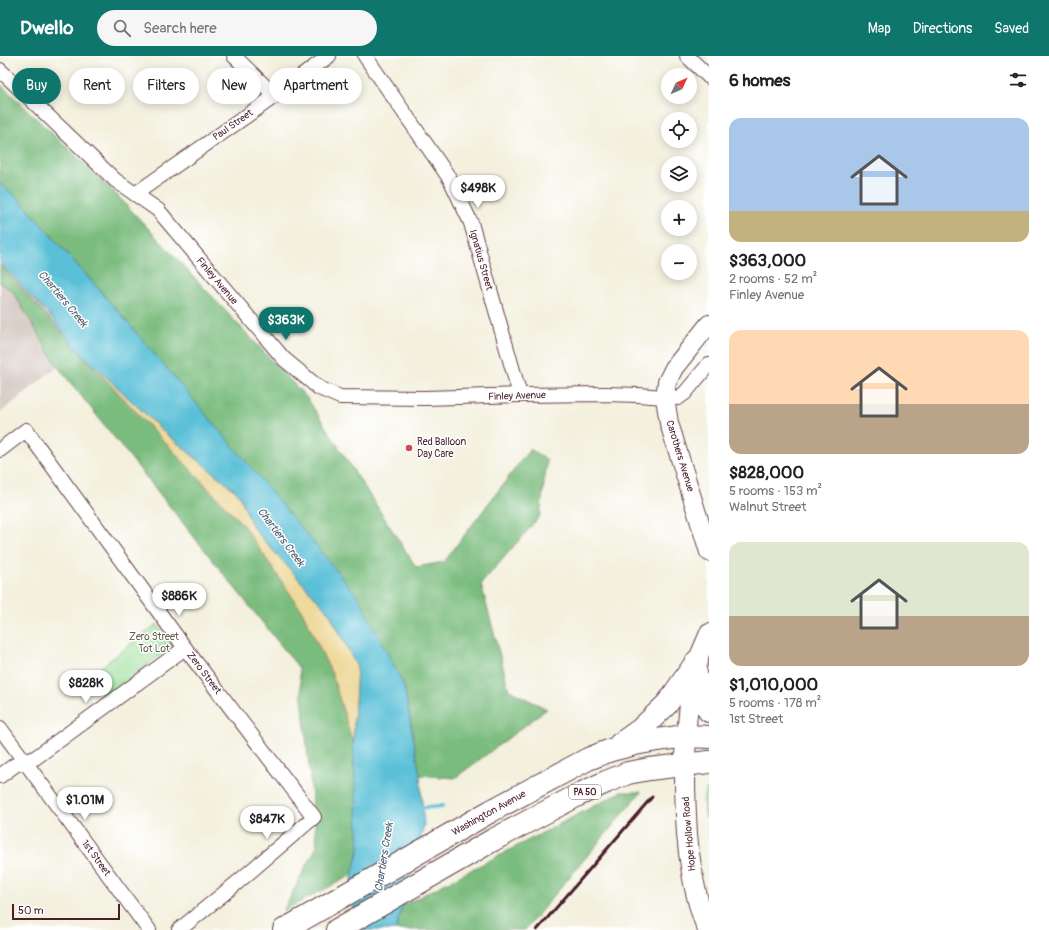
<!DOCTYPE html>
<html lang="en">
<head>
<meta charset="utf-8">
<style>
  body { margin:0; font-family:Pangolin,sans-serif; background:#f6f6f6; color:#202124; height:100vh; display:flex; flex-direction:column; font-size:15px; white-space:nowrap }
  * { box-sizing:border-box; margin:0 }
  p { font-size:13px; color:#757577 }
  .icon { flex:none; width:22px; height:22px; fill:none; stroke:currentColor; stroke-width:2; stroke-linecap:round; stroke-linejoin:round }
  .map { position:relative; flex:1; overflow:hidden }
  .sheet { display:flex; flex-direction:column; background:#fff; width:340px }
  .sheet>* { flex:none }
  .top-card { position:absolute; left:12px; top:12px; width:380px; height:36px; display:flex; gap:8px }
  .needle { width:26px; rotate:46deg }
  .buttons { position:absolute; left:661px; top:12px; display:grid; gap:8px }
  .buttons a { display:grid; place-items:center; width:36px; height:36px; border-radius:50%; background:#fff; box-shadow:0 2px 10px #0003; font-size:20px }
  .scale { position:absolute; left:12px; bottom:10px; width:108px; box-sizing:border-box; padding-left:4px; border:2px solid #4a1f2b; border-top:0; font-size:11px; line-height:14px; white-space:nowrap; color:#4a1f2b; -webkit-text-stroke:3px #fff; paint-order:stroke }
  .price { position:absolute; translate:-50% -34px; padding:0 9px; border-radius:14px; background:#fff; color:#222; font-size:13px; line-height:26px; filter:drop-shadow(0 1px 2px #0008) }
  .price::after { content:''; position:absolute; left:50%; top:24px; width:12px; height:9px; margin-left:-6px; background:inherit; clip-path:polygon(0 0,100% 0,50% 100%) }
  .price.current { background:#0f766e; color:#fff }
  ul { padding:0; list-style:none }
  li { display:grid; align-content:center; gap:8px; height:212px; padding:0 20px }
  li span { display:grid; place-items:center; height:124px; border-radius:12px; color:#555 }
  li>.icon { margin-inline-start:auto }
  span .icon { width:72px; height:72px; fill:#fffc; stroke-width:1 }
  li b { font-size:17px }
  h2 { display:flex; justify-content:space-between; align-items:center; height:48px; padding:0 20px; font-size:17px }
  .chip { padding:0 14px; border-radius:18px; background:#fff; box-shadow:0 2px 10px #0003; font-size:14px; line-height:36px }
  .chip.current { background:#0f766e; color:#fff }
  header { display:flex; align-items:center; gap:24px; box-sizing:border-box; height:56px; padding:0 20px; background:#0f766e; color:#fff }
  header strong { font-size:19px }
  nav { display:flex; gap:22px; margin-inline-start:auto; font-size:14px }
  .search { width:280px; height:36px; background:#f6f6f6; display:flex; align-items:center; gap:10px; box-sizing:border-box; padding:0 14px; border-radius:22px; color:#757577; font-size:15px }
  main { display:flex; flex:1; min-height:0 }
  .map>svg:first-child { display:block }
  .industrial { fill:#cfc1ba }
  .green { fill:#98dd95; stroke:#717e60 }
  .forest { fill:#7abc7e; stroke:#626e54 }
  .sand { fill:#eeda9e; stroke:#9c7c64 }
  .water { fill:#5ac0d7; stroke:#527081 }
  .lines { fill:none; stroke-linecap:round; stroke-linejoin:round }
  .stream { stroke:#5ac0d7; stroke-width:4.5 }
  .minor-casing { stroke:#633e46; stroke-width:16 }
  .tertiary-casing { stroke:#633e46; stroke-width:20 }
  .secondary-casing { stroke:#633e46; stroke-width:22 }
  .primary-casing { stroke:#633e46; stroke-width:24 }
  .minor { stroke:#fff; stroke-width:14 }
  .tertiary { stroke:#fff; stroke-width:18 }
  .secondary { stroke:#fff; stroke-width:20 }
  .primary { stroke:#fff; stroke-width:22 }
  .rail { stroke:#4a1f2b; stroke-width:3 }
  .poi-dot { fill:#d1495b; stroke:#fff; stroke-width:1.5 }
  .labels { text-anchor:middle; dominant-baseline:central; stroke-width:3; stroke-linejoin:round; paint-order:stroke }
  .shield { fill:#fff; stroke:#80626b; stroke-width:1 }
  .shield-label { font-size:9px; font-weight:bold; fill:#4a1f2b }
  .street-label { font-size:10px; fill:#4a1f2b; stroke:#fff }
  .poi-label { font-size:10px; fill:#4a1f2b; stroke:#fff; text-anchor:start }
  .park-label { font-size:10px; fill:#61584b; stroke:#fff }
  .water-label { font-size:11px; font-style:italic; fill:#505f70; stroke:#fff }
</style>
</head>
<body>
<header>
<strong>Dwello</strong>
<div class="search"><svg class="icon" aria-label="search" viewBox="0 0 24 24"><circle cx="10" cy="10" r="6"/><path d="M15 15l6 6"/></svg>Search here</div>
<nav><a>Map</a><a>Directions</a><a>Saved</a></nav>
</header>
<main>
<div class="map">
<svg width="709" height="874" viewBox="0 0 709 874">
  <rect width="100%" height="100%" fill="#fff"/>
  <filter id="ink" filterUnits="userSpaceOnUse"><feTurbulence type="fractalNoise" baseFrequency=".025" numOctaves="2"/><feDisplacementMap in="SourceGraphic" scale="8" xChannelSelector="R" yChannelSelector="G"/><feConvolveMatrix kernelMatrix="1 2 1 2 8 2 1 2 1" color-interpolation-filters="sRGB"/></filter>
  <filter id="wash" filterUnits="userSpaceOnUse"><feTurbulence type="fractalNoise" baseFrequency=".012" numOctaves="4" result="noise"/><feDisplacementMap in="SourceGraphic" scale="16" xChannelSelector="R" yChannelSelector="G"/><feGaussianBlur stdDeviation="0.9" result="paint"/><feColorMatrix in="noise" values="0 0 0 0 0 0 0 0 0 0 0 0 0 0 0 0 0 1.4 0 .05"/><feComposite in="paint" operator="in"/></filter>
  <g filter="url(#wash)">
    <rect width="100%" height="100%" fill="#f3f0dd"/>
    <polygon class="industrial" points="0,207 51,261 78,294 0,357"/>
    <g class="green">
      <polygon points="157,568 173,589 106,641 89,620"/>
      <path d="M709,731V763L706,762C704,752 700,739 709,731Z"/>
    </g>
    <g class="forest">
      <polygon points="0,28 116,138 307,342 416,511 444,506 530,393 547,404 540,460 481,528 509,634 547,653 455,722 420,719 404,630 118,255 17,141 0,128"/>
      <polygon points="0,209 78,294 244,470 302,555 332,618 353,687 359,793 352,819 283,855 317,790 299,612 58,311 13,236 0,227"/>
      <polygon points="621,736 641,736 525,874 396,874 402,850"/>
    </g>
    <polygon class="sand" points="78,294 163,375 239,438 253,472 330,558 357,611 353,687 332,618 302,555 244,470"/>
    <polygon class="water" points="0,128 17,141 118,255 260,422 359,542 404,630 420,719 424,769 396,874 353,874 352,819 359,793 353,687 357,611 330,558 253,472 239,438 163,375 78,294 51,261 0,207"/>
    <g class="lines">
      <polyline class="stream" points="417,752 442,750"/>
    </g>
  </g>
  <g filter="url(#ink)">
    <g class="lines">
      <g class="minor-casing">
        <g id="minor">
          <polyline points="234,0 275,40"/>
          <polyline points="365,0 450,123 471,167 520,339"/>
          <polyline points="687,0 709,21"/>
          <polyline points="0,14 115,124 158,154 284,303 319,332 340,341 425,342 520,339 605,338 638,339 678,342 685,337 709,308"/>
          <polyline points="135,138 275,40 329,0"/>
          <polyline points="0,394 26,374 185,592 314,761 238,826 179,874"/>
          <polyline points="0,672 149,874"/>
          <polyline points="0,720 15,709 35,702 185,592"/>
        </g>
      </g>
      <g class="tertiary-casing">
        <g id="tertiary">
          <polyline points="709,268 674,312 667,326 665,342 669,367 709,496"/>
          <polyline points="686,680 690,636 696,617 697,605 709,577"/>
        </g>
      </g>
      <g class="secondary-casing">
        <path id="secondary" d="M686,680C684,713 685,745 687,778C690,811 695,844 708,874"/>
      </g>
      <g class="primary-casing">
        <g id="primary">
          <path d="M696,617C699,631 701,643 709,655"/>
          <polyline points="620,688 641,673 667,648 697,605"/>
          <polyline points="284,874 491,755 588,703 611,694 635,688 657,684 686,680 709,681"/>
          <polyline points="337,874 493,784 578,739 606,726 628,717 649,713 709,706"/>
        </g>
      </g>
      <use href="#minor" class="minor"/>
      <use href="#tertiary" class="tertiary"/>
      <use href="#secondary" class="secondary"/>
      <use href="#primary" class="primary"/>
      <polyline class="rail" points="537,874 652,741"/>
    </g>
  </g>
  <circle class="poi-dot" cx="409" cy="392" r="4"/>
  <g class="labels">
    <rect class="shield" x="569" y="729" width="32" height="14" rx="3"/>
    <g class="shield-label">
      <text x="585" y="736">PA 50</text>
    </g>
    <g class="street-label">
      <text transform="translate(233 69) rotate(-35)">Paul Street</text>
      <text transform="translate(481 204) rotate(74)">Ignatius Street</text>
      <text transform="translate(217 225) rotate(50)">Finley Avenue</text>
      <text transform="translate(517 340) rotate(-2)">Finley Avenue</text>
      <text transform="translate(680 400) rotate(73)">Carothers Avenue</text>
      <text transform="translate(204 617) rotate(53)">Zero Street</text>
      <text transform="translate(489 757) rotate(-29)">Washington Avenue</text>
      <text transform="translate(689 778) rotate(-95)">Hope Hollow Road</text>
      <text transform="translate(96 802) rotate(54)">1st Street</text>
    </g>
    <g class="poi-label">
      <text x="417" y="386">Red Balloon<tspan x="417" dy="12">Day Care</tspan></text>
    </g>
    <g class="park-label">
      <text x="154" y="581">Zero Street<tspan x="154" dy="12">Tot Lot</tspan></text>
    </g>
    <g class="water-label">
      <text transform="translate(63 243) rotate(50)">Chartiers Creek</text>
      <text transform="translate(281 481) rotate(53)">Chartiers Creek</text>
      <text transform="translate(384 801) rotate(-81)">Chartiers Creek</text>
    </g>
  </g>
</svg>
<div class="buttons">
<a><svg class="needle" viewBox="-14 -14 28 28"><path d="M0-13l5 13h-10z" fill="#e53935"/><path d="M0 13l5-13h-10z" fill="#757577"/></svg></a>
<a><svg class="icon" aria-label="locate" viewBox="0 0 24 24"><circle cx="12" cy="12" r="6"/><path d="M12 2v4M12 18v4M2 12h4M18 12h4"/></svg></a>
<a><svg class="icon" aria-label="layers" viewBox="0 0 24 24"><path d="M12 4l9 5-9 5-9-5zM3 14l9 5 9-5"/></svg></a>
<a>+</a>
<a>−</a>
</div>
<div class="scale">50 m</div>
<b class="price" style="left:478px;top:153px">$498K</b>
<b class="price current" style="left:286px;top:285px">$363K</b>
<b class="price" style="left:179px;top:561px">$886K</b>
<b class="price" style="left:86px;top:648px">$828K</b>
<b class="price" style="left:85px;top:765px">$1.01M</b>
<b class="price" style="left:267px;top:784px">$847K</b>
<div class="top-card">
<a class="chip current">Buy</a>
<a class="chip">Rent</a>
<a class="chip">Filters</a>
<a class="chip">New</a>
<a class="chip">Apartment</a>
</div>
</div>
<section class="sheet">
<h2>6 homes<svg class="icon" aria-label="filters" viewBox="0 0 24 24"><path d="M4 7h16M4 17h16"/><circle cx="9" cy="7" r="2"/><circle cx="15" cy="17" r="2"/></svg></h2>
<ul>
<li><span style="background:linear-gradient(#a9c7e8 75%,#c2b280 0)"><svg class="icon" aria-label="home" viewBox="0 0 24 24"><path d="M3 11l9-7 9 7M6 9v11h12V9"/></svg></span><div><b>$363,000</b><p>2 rooms · 52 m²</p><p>Finley Avenue</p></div></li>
<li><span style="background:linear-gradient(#ffd9b3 60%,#b9a48a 0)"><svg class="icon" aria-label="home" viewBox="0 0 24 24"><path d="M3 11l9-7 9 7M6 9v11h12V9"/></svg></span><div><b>$828,000</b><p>5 rooms · 153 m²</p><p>Walnut Street</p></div></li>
<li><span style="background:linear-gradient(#dfe7d0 60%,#b9a48a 0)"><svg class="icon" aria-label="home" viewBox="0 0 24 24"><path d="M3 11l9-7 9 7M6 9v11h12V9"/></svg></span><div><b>$1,010,000</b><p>5 rooms · 178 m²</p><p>1st Street</p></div></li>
</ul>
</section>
</main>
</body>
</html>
